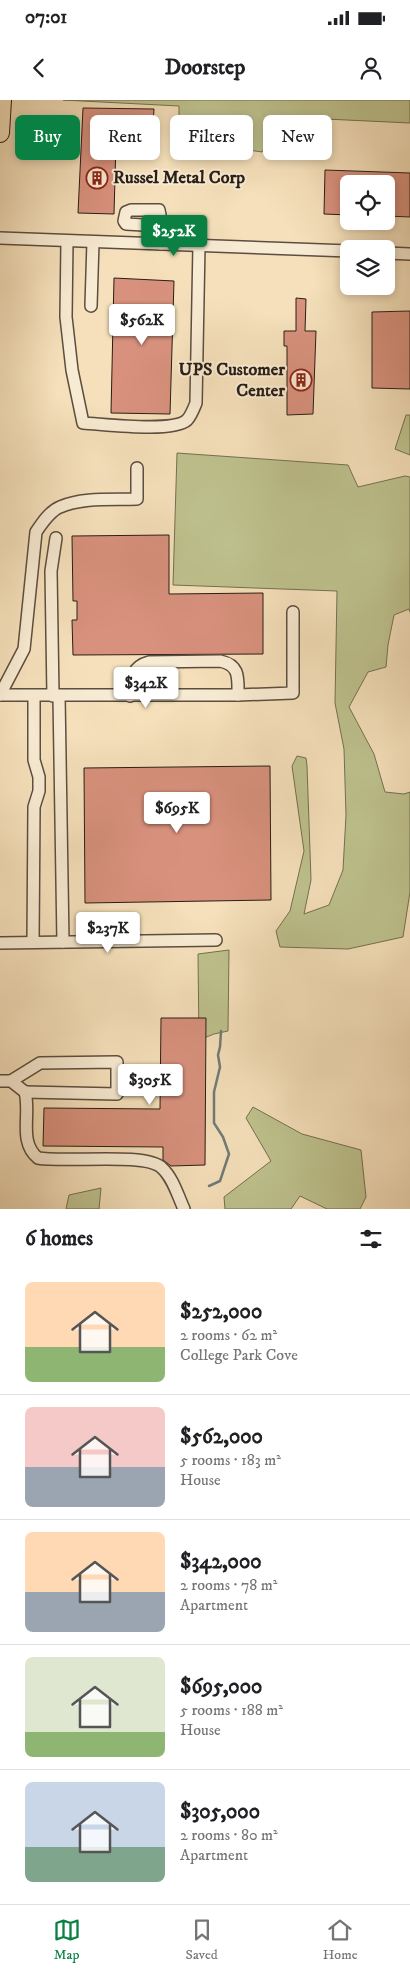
<!DOCTYPE html>
<html lang="en">
<head>
<meta charset="utf-8">
<style>
  body { margin:0; font-family:"IM FELL DW Pica",serif; background:#f6f6f6; color:#202124; height:100vh; display:flex; flex-direction:column; font-size:19px; white-space:nowrap }
  * { box-sizing:border-box; margin:0 }
  p { font-size:16px; color:#757577 }
  .icon { flex:none; width:28px; height:28px; fill:none; stroke:currentColor; stroke-width:2; stroke-linecap:round; stroke-linejoin:round }
  .map { position:relative; height:1109px; overflow:hidden }
  .drawer { display:flex; flex-direction:column; background:#fff; flex:1 }
  .drawer>* { flex:none }
  .banner { position:absolute; left:15px; top:15px; width:380px; height:45px; display:flex; gap:10px }
  .buttons { position:absolute; left:340px; top:75px; display:grid; gap:10px }
  .buttons a { display:grid; place-items:center; width:55px; height:55px; border-radius:8px; background:#fff; box-shadow:0 2px 8px #0003; font-size:25px }
  .price { position:absolute; translate:-50% -42px; padding:0 11px; border-radius:5px; background:#fff; color:#222; font-size:16px; line-height:32px; filter:drop-shadow(0 1px 2px #0008) }
  .price::after { content:''; position:absolute; left:50%; top:30px; width:15px; height:11px; margin-left:-8px; background:inherit; clip-path:polygon(0 0,100% 0,50% 100%) }
  .price.on { background:#0b8043; color:#fff }
  ul { padding:0; list-style:none }
  li { display:flex; align-items:center; gap:15px; height:125px; padding:0 25px }
  li+li { border-top:1px solid #e0e0e0 }
  li span { display:grid; place-items:center; flex:none; width:140px; height:100px; border-radius:8px; color:#555 }
  li>.icon { margin-inline-start:auto }
  span .icon { width:60px; height:60px; fill:#fffc; stroke-width:1 }
  li b { font-size:21px }
  h2 { display:flex; justify-content:space-between; align-items:center; height:60px; padding:0 25px; font-size:21px }
  .pill { padding:0 18px; border-radius:8px; background:#fff; box-shadow:0 2px 8px #0003; font-size:18px; line-height:45px }
  .pill.on { background:#0b8043; color:#fff }
  .status { display:flex; justify-content:space-between; align-items:center; height:35px; padding:0 25px; background:#fff; direction:ltr }
  .status svg { height:14px; fill:currentColor }
  header { display:flex; justify-content:space-between; align-items:center; height:65px; padding:0 25px; background:#fff; font-size:22px; font-weight:700 }
  .menu { display:flex; justify-content:space-around; align-items:center; height:70px; border-top:1px solid #e0e0e0; background:#fff; font-size:14px; color:#757577 }
  .menu a { display:grid; justify-items:center; gap:2px }
  .menu .on { color:#0b8043 }
  .map>svg:first-child { display:block }
  .green { fill:#bec28e; stroke:#747052 }
  .lines { fill:none; stroke-linecap:round; stroke-linejoin:round }
  .stream { stroke:#717c79; stroke-width:2.5 }
  .building { fill:#d8917d; stroke:#291e16 }
  .minor-casing { stroke:#5c4e3f; stroke-width:14 }
  .highway-casing { stroke:#291e16; stroke-width:20 }
  .minor { stroke:#f8ebd3; stroke-width:11 }
  .highway { stroke:#f5e0bb; stroke-width:18 }
  .labels { text-anchor:middle; dominant-baseline:central; stroke-width:4; stroke-linejoin:round; paint-order:stroke }
  .poi-label { font-size:18px; font-weight:bold; fill:#291e16; stroke:#f8ebd3; text-anchor:start }
</style>
</head>
<body>
<div class="status"><b>07:01</b><svg viewBox="0 0 49 12"><path d="M0 12V9h3v3zM5 12V6h3v6zM10 12V3h3v9zM15 12V0h3v12zM26 1h20v11H26zM47 4h2v5h-2z"/></svg></div>
<header><svg class="icon" aria-label="back" viewBox="0 0 24 24"><path d="M15 5l-7 7 7 7"/></svg>Doorstep<svg class="icon" aria-label="person" viewBox="0 0 24 24"><circle cx="12" cy="8" r="4"/><path d="M4 21q1-7 8-7t8 7"/></svg></header>
<div class="map">
<svg width="410" height="1109" viewBox="0 0 410 1109">
  <rect width="100%" height="100%" fill="#f5e0bb"/>
  <filter id="stains"><feTurbulence type="fractalNoise" baseFrequency=".004" numOctaves="4"/><feColorMatrix values="0 0 0 0 .2 0 0 0 0 .09 0 0 0 0 .02 0 0 0 .5 -.17"/></filter>
  <radialGradient id="worn" r=".72"><stop offset=".6" stop-color="#630" stop-opacity="0"/><stop offset="1" stop-color="#630" stop-opacity=".3"/></radialGradient>
  <g class="green">
    <polygon points="63,0 410,0 410,23 283,17 262,52 235,48 216,39 208,24 179,19 179,6"/>
    <polygon points="406,315 410,315 410,355 395,349"/>
    <polygon points="177,353 348,365 358,387 405,376 410,377 410,512 409,509 394,515 388,545 386,567 368,572 349,607 374,654 385,692 404,694 410,692 410,792 403,837 348,849 280,847 276,831 290,811 304,751 292,666 297,656 306,658 307,666 311,780 304,814 329,805 343,770 346,715 344,649 335,603 337,491 173,485"/>
    <polygon points="229,850 228,931 214,934 199,940 198,854"/>
    <polygon points="253,1007 302,1034 361,1050 366,1097 360,1109 327,1109 300,1096 291,1109 225,1109 224,1097 271,1061 246,1018"/>
    <polygon points="101,1088 99,1109 66,1109 69,1095"/>
  </g>
  <g class="lines">
    <polyline class="stream" points="209,1086 220,1081 229,1054 223,1037 214,1023 214,992 220,967 218,955 220,947 221,931"/>
  </g>
  <g class="building">
    <polygon points="83,8 154,9 152,43 116,42 114,114 78,113"/>
    <polygon points="325,70 410,73 410,117 386,116 386,84 349,84 349,115 324,114"/>
    <polygon points="114,178 174,181 170,314 111,313"/>
    <polygon points="296,198 306,199 305,231 316,231 313,314 287,315 287,246 284,246 284,231 296,231"/>
    <polygon points="410,211 410,289 372,288 372,212"/>
    <polygon points="169,435 169,494 263,493 263,554 73,555 72,520 77,520 77,501 73,501 72,436"/>
    <polygon points="270,666 271,800 85,803 84,668"/>
    <polygon points="161,918 206,918 205,1065 171,1066 163,1060 163,1047 43,1046 44,1008 160,1009"/>
  </g>
  <g class="lines">
    <g class="minor-casing">
      <g id="minor">
        <path d="M161,126L126,124L124,121L126,112L131,110H159C162,121 161,133 161,144"/>
        <polyline points="0,138 349,151"/>
        <path d="M67,141L66,217L72,270L83,323C104,324 173,333 187,320C191,316 194,308 196,303L199,145"/>
        <polyline points="386,153 410,154"/>
        <polyline points="91,206 93,142"/>
        <polyline points="0,595 238,595 293,593 293,512"/>
        <path d="M0,595L24,549L36,432C42,423 50,411 60,407C83,397 113,400 137,399V368"/>
        <polyline points="53,596 51,471 56,438"/>
        <polyline points="59,596 63,842"/>
        <path d="M130,596C132,579 131,567 149,562L220,561C240,565 238,578 238,595"/>
        <polyline points="33,842 34,707 39,691 39,677 34,660 34,596"/>
        <polyline points="0,843 216,840"/>
        <path d="M0,981H11L25,992C31,1014 18,1042 38,1058C65,1063 146,1052 162,1068C173,1078 178,1096 184,1109"/>
        <polyline points="11,981 40,963 117,962 117,994 25,992"/>
      </g>
    </g>
    <g class="highway-casing">
      <polyline id="highway" points="0,33 2,0"/>
    </g>
    <use href="#minor" class="minor"/>
    <use href="#highway" class="highway"/>
  </g>
  <defs>
    <g id="building-ring" transform="scale(1.125)"><circle r="9.5" fill="#f8ebd3" stroke="#8f2418" stroke-width="1.5"/><path d="M-4-6H4V6H1V3H-1V6H-4ZM-2.5-4.3h1.7v1.8h-1.7ZM.8-4.3h1.7v1.8H.8ZM-2.5-1h1.7V.8h-1.7ZM.8-1h1.7V.8H.8Z" fill="#8f2418"/></g>
  </defs>
  <g fill-rule="evenodd">
    <use href="#building-ring" x="97" y="78"/>
    <use href="#building-ring" x="301" y="280"/>
  </g>
  <g class="labels">
    <g class="poi-label">
      <text x="113" y="78">Russel Metal Corp</text>
      <text x="285" y="270" text-anchor="end">UPS Customer<tspan x="285" dy="21">Center</tspan></text>
    </g>
  </g>
  <rect width="100%" height="100%" filter="url(#stains)"/>
  <rect width="100%" height="100%" fill="url(#worn)"/>
</svg>
<div class="buttons">
<a><svg class="icon" aria-label="locate" viewBox="0 0 24 24"><circle cx="12" cy="12" r="6"/><path d="M12 2v4M12 18v4M2 12h4M18 12h4"/></svg></a>
<a><svg class="icon" aria-label="layers" viewBox="0 0 24 24"><path d="M12 4l9 5-9 5-9-5zM3 14l9 5 9-5"/></svg></a>
</div>
<b class="price on" style="left:174px;top:157px">$252K</b>
<b class="price" style="left:142px;top:246px">$562K</b>
<b class="price" style="left:146px;top:609px">$342K</b>
<b class="price" style="left:177px;top:734px">$695K</b>
<b class="price" style="left:108px;top:854px">$237K</b>
<b class="price" style="left:150px;top:1006px">$305K</b>
<div class="banner">
<a class="pill on">Buy</a>
<a class="pill">Rent</a>
<a class="pill">Filters</a>
<a class="pill">New</a>
</div>
</div>
<section class="drawer">
<h2>6 homes<svg class="icon" aria-label="filters" viewBox="0 0 24 24"><path d="M4 7h16M4 17h16"/><circle cx="9" cy="7" r="2"/><circle cx="15" cy="17" r="2"/></svg></h2>
<ul>
<li><span style="background:linear-gradient(#ffd9b3 65%,#8fb573 0)"><svg class="icon" aria-label="home" viewBox="0 0 24 24"><path d="M3 11l9-7 9 7M6 9v11h12V9"/></svg></span><div><b>$252,000</b><p>2 rooms · 62 m²</p><p>College Park Cove</p></div></li>
<li><span style="background:linear-gradient(#f6c9c9 60%,#9aa5b1 0)"><svg class="icon" aria-label="home" viewBox="0 0 24 24"><path d="M3 11l9-7 9 7M6 9v11h12V9"/></svg></span><div><b>$562,000</b><p>5 rooms · 183 m²</p><p>House</p></div></li>
<li><span style="background:linear-gradient(#ffd9b3 60%,#9aa5b1 0)"><svg class="icon" aria-label="home" viewBox="0 0 24 24"><path d="M3 11l9-7 9 7M6 9v11h12V9"/></svg></span><div><b>$342,000</b><p>2 rooms · 78 m²</p><p>Apartment</p></div></li>
<li><span style="background:linear-gradient(#dfe7d0 75%,#8fb573 0)"><svg class="icon" aria-label="home" viewBox="0 0 24 24"><path d="M3 11l9-7 9 7M6 9v11h12V9"/></svg></span><div><b>$695,000</b><p>5 rooms · 188 m²</p><p>House</p></div></li>
<li><span style="background:linear-gradient(#c9d6e8 65%,#7fa58c 0)"><svg class="icon" aria-label="home" viewBox="0 0 24 24"><path d="M3 11l9-7 9 7M6 9v11h12V9"/></svg></span><div><b>$305,000</b><p>2 rooms · 80 m²</p><p>Apartment</p></div></li>
</ul>
</section>
<nav class="menu">
<a class="on"><svg class="icon" aria-label="map" viewBox="0 0 24 24"><path d="M3 6l6-2 6 2 6-2v14l-6 2-6-2-6 2zM9 4v14M15 6v14"/></svg>Map</a>
<a><svg class="icon" aria-label="saved" viewBox="0 0 24 24"><path d="M7 4h10v16l-5-4-5 4z"/></svg>Saved</a>
<a><svg class="icon" aria-label="home" viewBox="0 0 24 24"><path d="M3 11l9-7 9 7M6 9v11h12V9"/></svg>Home</a>
</nav>
</body>
</html>
